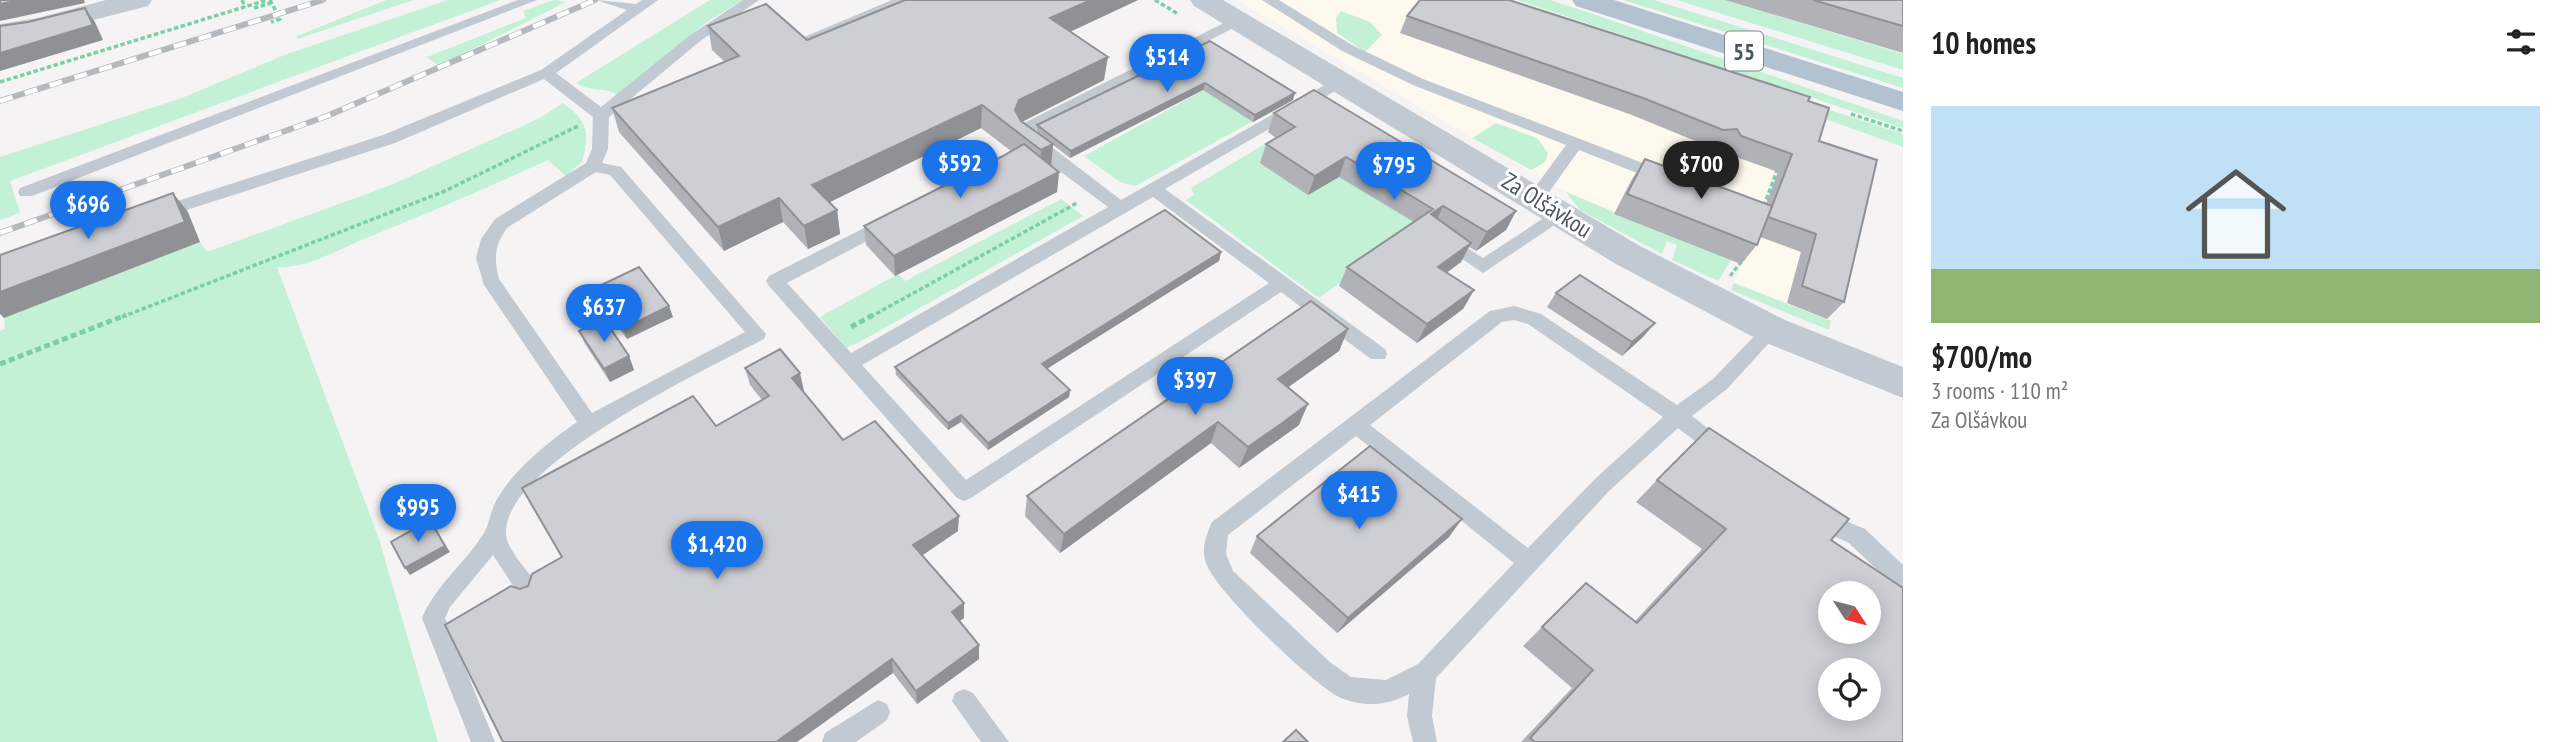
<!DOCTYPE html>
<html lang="en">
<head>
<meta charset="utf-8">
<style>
  body { margin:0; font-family:"PT Sans Narrow",sans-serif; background:#f2f2f2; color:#222; height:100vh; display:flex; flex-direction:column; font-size:26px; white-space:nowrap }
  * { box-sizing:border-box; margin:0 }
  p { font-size:23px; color:#767676 }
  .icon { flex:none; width:38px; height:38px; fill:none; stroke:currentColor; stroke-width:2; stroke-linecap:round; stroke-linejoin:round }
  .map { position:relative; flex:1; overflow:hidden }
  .side { display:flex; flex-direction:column; background:#fff; width:665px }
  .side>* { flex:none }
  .needle { width:46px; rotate:126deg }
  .fabs { position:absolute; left:1818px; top:581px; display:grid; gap:14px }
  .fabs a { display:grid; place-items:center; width:63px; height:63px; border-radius:50%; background:#fff; box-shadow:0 4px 18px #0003; font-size:35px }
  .price { position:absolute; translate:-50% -60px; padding:0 16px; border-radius:24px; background:#1a73e8; color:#fff; font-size:23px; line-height:46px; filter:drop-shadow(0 2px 4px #0008) }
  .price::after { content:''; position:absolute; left:50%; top:42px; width:21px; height:16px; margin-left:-10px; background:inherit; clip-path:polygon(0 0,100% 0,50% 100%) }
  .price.selected { background:#222; color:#fff }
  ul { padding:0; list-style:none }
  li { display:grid; align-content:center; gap:14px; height:371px; padding:0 28px }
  li span { display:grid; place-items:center; height:217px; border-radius:0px; color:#555 }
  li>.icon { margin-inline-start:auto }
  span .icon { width:126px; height:126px; fill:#fffc; stroke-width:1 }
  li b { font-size:30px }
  h2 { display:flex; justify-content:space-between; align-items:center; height:84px; padding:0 28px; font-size:30px }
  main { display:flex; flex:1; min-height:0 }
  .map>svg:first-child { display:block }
  .commercial { fill:#fdf9ef }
  .green { fill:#c3f1d5 }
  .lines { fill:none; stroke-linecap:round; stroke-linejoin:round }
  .path-far1 { stroke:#7ad0a6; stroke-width:3.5; stroke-dasharray:4.5 2.5; stroke-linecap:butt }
  .path { stroke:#7ad0a6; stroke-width:5; stroke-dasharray:6 3.5; stroke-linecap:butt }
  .lane { fill:#c1cad2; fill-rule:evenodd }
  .street { fill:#c1cad2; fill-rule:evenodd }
  .primary { fill:#b3c2d1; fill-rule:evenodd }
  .rail-casing { stroke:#b5b8bd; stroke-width:6 }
  .rail { stroke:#fff; stroke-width:4.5; stroke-dasharray:13; stroke-linecap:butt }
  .wall { fill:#b0b2b7 }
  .shaded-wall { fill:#909195 }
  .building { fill:#cdcfd5; stroke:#909195; stroke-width:2; fill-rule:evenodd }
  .labels { text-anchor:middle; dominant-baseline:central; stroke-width:6; stroke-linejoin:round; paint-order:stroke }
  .shield { fill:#fff; stroke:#808990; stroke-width:2 }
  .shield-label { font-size:23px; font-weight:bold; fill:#4a5661 }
  .street-label { font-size:24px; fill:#4a5661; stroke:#fff }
</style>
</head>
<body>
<main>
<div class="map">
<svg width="1903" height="742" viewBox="0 0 1903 742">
  <rect width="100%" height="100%" fill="#f5f3f3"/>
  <g class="commercial">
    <polygon points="1236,0 1454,0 1792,125 1740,264 1614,214 1562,190"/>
    <polygon points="1754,234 1801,252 1787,303 1734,283"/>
  </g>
  <g class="green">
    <polygon points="386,0 413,0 298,39 297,36"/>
    <polygon points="448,0 500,0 10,181 20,213 0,220 0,157 182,98 287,54"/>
    <polygon points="553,0 566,2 439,66 427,57 526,18 523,11"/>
    <path d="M710,0H743L707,22L619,95C605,87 589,92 576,83Z"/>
    <polygon points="1496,0 1903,134 1903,147"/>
    <polygon points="1517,0 1550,0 1596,15 1903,121 1903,128"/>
    <polygon points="1623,0 1654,0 1903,78 1903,88"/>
    <polygon points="1677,0 1725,0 1903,54 1903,70"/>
    <polygon points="1341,11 1370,22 1382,35 1365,52 1337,33 1336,18"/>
    <polygon points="1206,89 1255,120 1135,186 1120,182 1084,156"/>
    <path d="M563,103C588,121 590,132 582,162L566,176L548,160C487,188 426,214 364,239C337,250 306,269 277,267L379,539L438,742H0V331L5,329L4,316L200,242L207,252L391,185L540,118Z"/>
    <polygon points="1496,123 1537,138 1548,153 1545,162 1531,170 1472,138"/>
    <polygon points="1275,138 1286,140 1419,224 1319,298 1186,200 1194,195 1191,188"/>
    <polygon points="1566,192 1731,260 1718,281 1672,260 1677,245 1667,241 1662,254 1580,210"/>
    <polygon points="1061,199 1083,216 863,340 846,348 820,317 898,274 905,281"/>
    <polygon points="1734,283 1831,321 1829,330 1731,290"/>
  </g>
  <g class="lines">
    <g class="path-far1">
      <polyline points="242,0 245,7"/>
      <polyline points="270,0 280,19 271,22"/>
      <polyline points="1155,0 1178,14"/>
      <polyline points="254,8 271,3"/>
      <polyline points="0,82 267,0"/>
      <polyline points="1851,114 1903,131"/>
      <polyline points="1764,206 1778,168"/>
      <polyline points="1730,276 1745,257"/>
      <polyline points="122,317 445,191 578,126"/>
      <polyline points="870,317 1077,203"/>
    </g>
    <g class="path">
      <polyline points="851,327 873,315"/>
      <polyline points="0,364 126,315"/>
    </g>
    <g class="lane">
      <polygon points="518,0 537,0 32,196 20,196 18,192 20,188"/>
      <path d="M596,0L636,4L642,0H658L556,73L601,107L689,36L743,0H759L699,42L609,117L608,149L602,163L621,167L766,334L764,339C709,368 502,465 506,534C507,550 528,571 537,584L540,591L537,598L529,601L521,598L493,555L450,607L445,618L495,742H471L422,618C436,585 463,565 482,536C489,527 490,512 496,501C514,469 547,443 577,422L484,285L476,258L481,239L495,219L586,163L592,149L593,117L544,79L395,143L165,217H153L151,213L153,209L383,135L541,70L627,10ZM596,172L610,175L745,332L592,413L499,279C494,258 494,246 507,228Z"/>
      <polygon points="892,0 911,0 804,45 794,45 792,42"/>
      <polygon points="1262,0 1279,0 1352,45 1423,79 1669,173 1671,177 1663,182 1657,181 1579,150 1542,202 1530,202 1528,198 1530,194 1566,145 1413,85 1342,51"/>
      <path d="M1238,16L1243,17V23L1032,132L1121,200L1337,78H1347V84L1165,189L1385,349L1387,354L1385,359H1371L1281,292L971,498L964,501L957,498L769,286L766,281L769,276L882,219H894L897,223L894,227L787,283L851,353L1108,207L1022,143L1016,132L1020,125ZM1153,197L1269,283L966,480L862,365Z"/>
      <path d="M1718,148L1726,153L1709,196C1700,198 1688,195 1683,187L1685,183L1698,184L1710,153Z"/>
      <polygon points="1559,208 1567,214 1565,218 1483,273 1434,240 1437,236 1449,236 1483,258"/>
      <path d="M1514,306L1541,314L1677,405L1713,379L1765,325L1772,323L1781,330L1727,389L1692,416L1728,444L1731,450L1728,456L1721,458L1714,456L1678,428L1609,491L1436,678L1432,716L1437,742H1413L1407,716L1409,694C1387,706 1361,708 1337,696C1310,681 1215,591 1206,563C1201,548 1206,536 1212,522L1490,311ZM1514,320L1528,324L1663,417L1595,479L1528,548L1370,425L1502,322ZM1356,436L1514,563L1418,664L1386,680L1351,677L1331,663L1233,571L1226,554L1228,535Z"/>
      <polygon points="1817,509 1865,529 1903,565 1903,590 1895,587 1849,543 1809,525 1806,518 1809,511"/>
      <polygon points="964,689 973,693 1009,742 981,742 952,701 955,693"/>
      <polygon points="878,700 887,704 890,712 887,720 856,742 822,742 825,733"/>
    </g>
    <g class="street">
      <polygon points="106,0 152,0 148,6 39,34 0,40 0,24 38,18"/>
      <polygon points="1190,0 1223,0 1640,246 1785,320 1903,367 1903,398 1759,340 1616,264 1194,6"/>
    </g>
    <polygon class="primary" points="1572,0 1614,0 1903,92 1903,111 1576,6"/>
    <g class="rail-casing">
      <g id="rail">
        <polyline points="0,101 323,0"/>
        <polyline points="0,233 327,116 595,0"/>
      </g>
    </g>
    <use href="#rail" class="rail"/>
  </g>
  <g class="wall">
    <polygon points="1138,0 1070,32 1104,80 1022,121 1037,132 1037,125 1210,41 1293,100 1253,122 1203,90 1070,158 1053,145 1051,165 1059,172 1057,192 895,276 866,245 864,226 1011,151 981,128 829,202 837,210 840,234 808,249 783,222 724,251 619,132 612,108 725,62 712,50 708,26 807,40"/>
    <polygon points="1725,0 1903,0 1903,53"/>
    <polygon points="1407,16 1808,101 1819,141 1844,302 1827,319 1787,303 1801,252 1760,237 1757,245 1741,264 1614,214 1632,179 1645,159 1766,204 1778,172 1728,154 1724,146 1710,147 1632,115 1400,33"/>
    <polygon points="1274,113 1516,211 1506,230 1476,251 1469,247 1461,262 1447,272 1474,290 1463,309 1417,343 1339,286 1347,267 1414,222 1339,177 1308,195 1260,163 1266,144 1276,138 1268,132"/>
    <polygon points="1221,252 1219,261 1047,368 1070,390 1069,397 988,450 961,422 948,430 896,375 895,367"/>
    <polygon points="593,289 673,317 627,339 597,300"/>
    <polygon points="1556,293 1644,336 1622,356 1547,307"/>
    <polygon points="1348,329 1339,351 1288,387 1299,425 1239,468 1211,443 1060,553 1025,516 1027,496"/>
    <polygon points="579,331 629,356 634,370 610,382 585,344"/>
    <polygon points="745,368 804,391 802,391 843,440 958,531 922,555 964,618 960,621 979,659 917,704 893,673 520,589 528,586 716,426 762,400 750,385"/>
    <polygon points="1657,480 1831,540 1903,742 1521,742 1572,688 1523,646 1586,583 1635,621 1702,549 1636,502"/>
    <polygon points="1257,536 1449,537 1337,633 1250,553"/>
  </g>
  <g class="shaded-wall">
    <polygon points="21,0 84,0 85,3 0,21 0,4"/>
    <polygon points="1091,0 1138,0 1048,42 1050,18"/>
    <polygon points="85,8 95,22 103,40 0,71 0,53"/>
    <polygon points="1108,57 1104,80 1018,124 1015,110 1019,100"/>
    <polygon points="1205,83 1203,90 1070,158 1071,151"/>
    <polygon points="1295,93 1293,100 1253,122 1255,115"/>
    <polygon points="982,105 981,128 816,209 812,185"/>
    <polygon points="1053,144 1051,168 1039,174 1041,150"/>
    <polygon points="1346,157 1339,177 1308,195 1315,176"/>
    <polygon points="1059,172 1057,192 895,276 894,256"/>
    <polygon points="173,193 188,212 200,242 4,318 0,314 0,292"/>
    <polygon points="779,198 783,222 724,251 718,227"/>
    <polygon points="1443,206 1434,226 1431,214"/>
    <polygon points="837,210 840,234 808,249 804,226"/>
    <polygon points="1516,211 1506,230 1476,251 1487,232"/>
    <polygon points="1471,243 1461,262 1429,286 1438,267"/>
    <polygon points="1221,252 1219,261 1042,372 1042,364"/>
    <polygon points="1474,290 1463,309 1417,343 1427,324"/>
    <polygon points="669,306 673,317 627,339 623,329"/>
    <polygon points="1655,323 1644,336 1622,356 1632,342"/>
    <polygon points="1348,329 1339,351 1269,401 1278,379"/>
    <polygon points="629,356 634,370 610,382 604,369"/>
    <polygon points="800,373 804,391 795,395 792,378"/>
    <polygon points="1070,390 1069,397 988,450 988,443"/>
    <polygon points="1308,404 1299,425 1239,468 1248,447"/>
    <polygon points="961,415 961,422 948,430 948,423"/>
    <polygon points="1218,422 1211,443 1060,553 1064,534"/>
    <polygon points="959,516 958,531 914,561 913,545"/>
    <polygon points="1462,519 1449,537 1337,633 1348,618"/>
    <polygon points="430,520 450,552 410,575 405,568"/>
    <polygon points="964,603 964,618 952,626 952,612"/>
    <polygon points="979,645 979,659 917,704 916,691"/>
    <polygon points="892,659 893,673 797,742 776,742"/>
  </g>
  <g class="building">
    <polygon points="0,0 21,0 0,4"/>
    <polygon points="905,0 1091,0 1050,18 1108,57 1019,100 1015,110 1021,121 1053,144 1041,150 982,105 812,185 837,210 804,226 779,198 718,227 612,108 739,56 708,26 766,4 807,40"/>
    <polygon points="1420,0 1509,0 1810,97 1808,101 1829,108 1819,141 1877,160 1844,302 1802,286 1816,234 1768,217 1792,154 1741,136 1737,129 1723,130 1643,98 1407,16"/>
    <polygon points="1813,0 1903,0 1903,26"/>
    <polygon points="85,8 93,25 0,53 0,26 28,22"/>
    <polygon points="1210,41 1295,93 1255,115 1205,83 1071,151 1037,125"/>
    <polygon points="1314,90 1516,211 1487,232 1443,206 1431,214 1471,243 1438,267 1474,290 1427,324 1347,267 1433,209 1346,157 1315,176 1266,144 1295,127 1274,113"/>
    <polygon points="1024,144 1059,172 894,256 864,226 1001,157"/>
    <polygon points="1645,159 1772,206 1757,245 1627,194"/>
    <polygon points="173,193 185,222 0,292 0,255"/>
    <polygon points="1165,210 1221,252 1042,364 1070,390 988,443 961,415 948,423 895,367"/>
    <polygon points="639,267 669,306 623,329 593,289"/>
    <polygon points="1580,275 1655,323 1632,342 1556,293"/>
    <polygon points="1311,301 1348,329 1278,379 1308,404 1281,424 1248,447 1218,422 1064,534 1027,496"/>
    <polygon points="604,319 629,356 604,369 579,331"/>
    <polygon points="780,349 800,373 792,378 843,440 875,421 959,516 913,545 964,603 952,612 979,645 916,691 892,659 776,742 503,742 445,625 511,586 520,589 528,586 532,574 562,557 522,488 693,396 716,426 769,396 745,368"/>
    <path d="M1709,428L1849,519L1831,540L1903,588V742H1535L1530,738L1593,670L1542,627L1586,583L1637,623L1726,529L1657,480ZM1830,593H1869V632H1830ZM1830,670H1869V709H1830Z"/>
    <polygon points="1370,446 1462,519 1348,618 1257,536"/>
    <polygon points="430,520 445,546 405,568 391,542"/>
    <polygon points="1296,730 1308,742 1283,742"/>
  </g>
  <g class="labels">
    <rect class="shield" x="1725" y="31.5" width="38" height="39" rx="5"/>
    <g class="shield-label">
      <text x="1744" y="51">55</text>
    </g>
    <g class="street-label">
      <text transform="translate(1547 205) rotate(32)">Za Olšávkou</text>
    </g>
  </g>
</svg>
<div class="fabs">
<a><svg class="needle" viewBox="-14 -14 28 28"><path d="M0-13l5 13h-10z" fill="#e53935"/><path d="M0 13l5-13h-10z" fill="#767676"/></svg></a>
<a><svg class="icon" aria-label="locate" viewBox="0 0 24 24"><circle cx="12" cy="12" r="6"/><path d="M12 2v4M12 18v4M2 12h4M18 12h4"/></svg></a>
</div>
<b class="price" style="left:1167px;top:94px">$514</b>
<b class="price" style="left:960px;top:200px">$592</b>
<b class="price selected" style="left:1701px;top:201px">$700</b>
<b class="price" style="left:1394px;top:202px">$795</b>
<b class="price" style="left:88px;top:241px">$696</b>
<b class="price" style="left:604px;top:344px">$637</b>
<b class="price" style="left:1195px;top:417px">$397</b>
<b class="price" style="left:1359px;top:531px">$415</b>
<b class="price" style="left:418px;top:544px">$995</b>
<b class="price" style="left:717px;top:581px">$1,420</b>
</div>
<section class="side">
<h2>10 homes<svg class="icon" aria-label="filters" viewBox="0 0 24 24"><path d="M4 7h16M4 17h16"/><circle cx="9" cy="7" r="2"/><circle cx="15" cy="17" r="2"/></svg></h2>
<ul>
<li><span style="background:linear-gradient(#bfe0f5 75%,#8fb573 0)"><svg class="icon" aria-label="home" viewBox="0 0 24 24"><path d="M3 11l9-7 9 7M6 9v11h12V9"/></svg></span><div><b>$700/mo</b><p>3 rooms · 110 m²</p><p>Za Olšávkou</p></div></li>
</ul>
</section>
</main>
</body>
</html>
